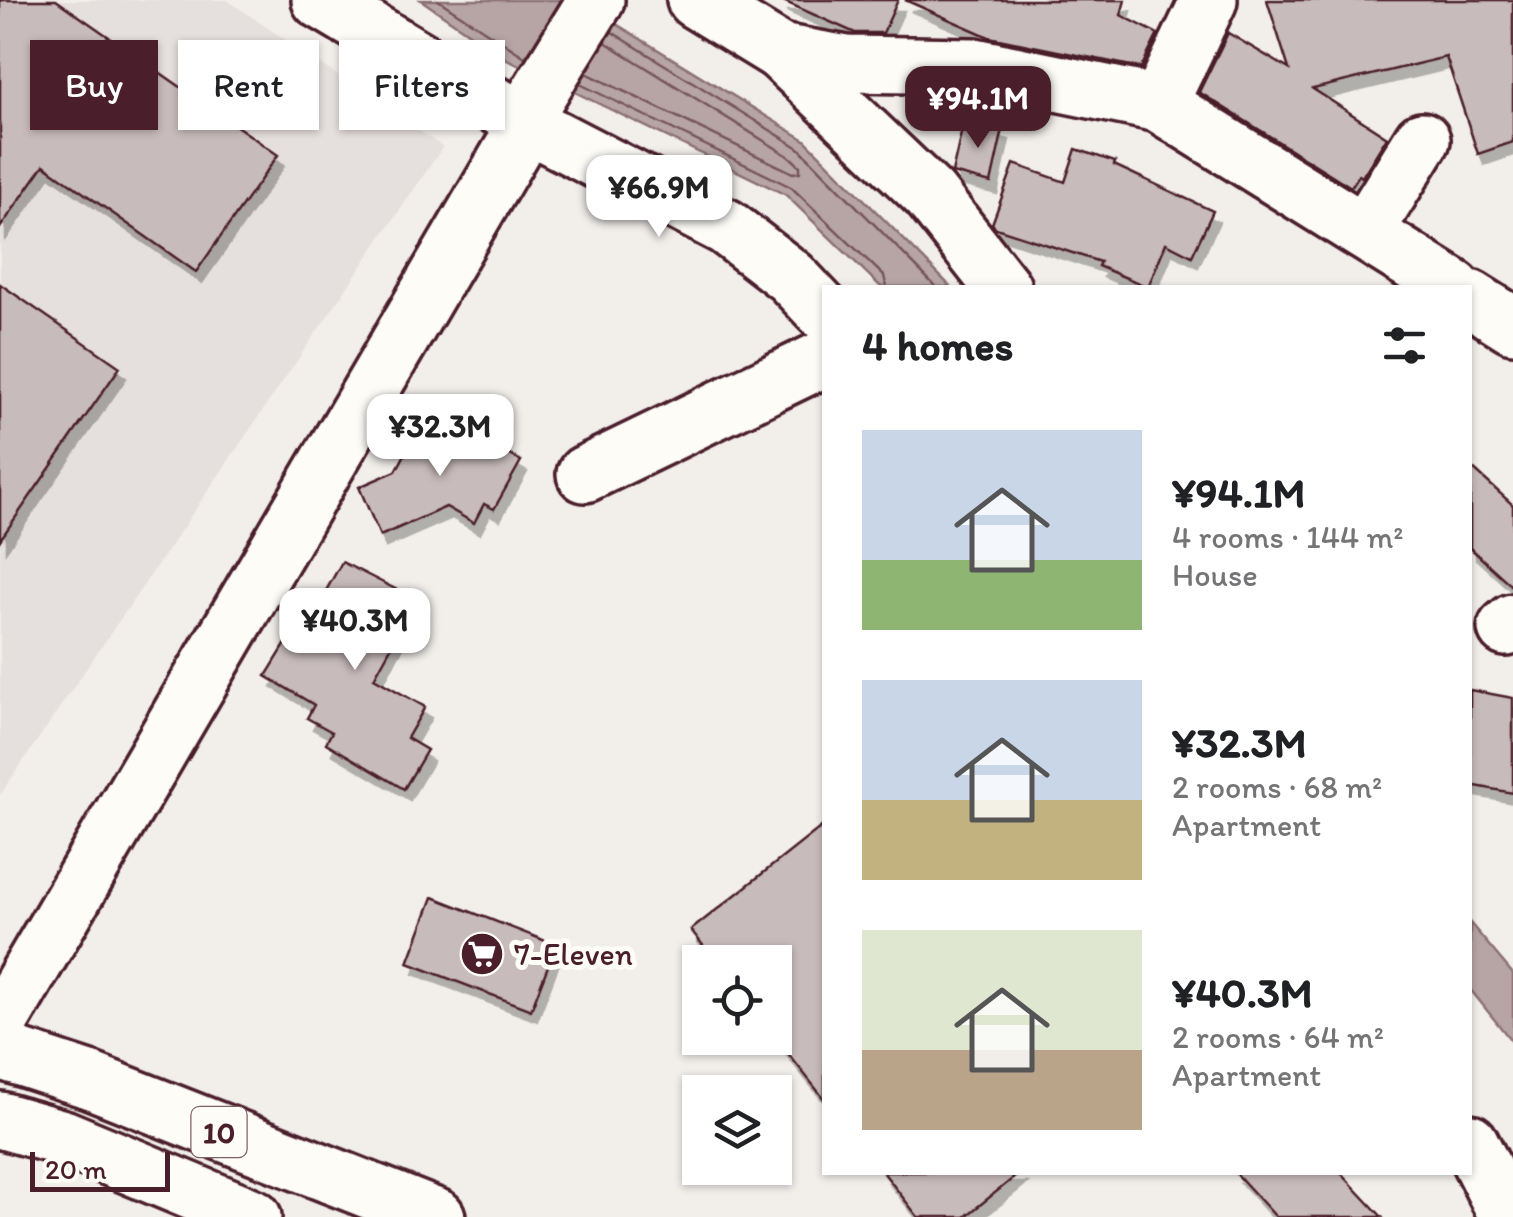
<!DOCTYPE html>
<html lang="en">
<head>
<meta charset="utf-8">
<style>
  body { margin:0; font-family:Itim,sans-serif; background:#f6f6f6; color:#202124; height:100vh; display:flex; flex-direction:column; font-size:38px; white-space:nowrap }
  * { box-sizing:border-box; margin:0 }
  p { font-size:32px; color:#757577 }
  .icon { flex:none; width:55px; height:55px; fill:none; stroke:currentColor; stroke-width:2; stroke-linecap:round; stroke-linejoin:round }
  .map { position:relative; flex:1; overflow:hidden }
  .sheet { position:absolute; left:822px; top:285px; width:650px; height:890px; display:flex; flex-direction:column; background:#fff; border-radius:0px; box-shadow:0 2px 8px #0004 }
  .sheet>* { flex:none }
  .top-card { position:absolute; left:30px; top:40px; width:642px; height:90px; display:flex; gap:20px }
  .controls { position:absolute; left:682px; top:945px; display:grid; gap:20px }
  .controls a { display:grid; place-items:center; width:110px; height:110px; border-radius:0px; background:#fff; box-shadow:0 2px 8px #0004; font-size:50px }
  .scale { position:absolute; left:30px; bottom:25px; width:140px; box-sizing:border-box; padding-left:10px; border:5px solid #4a1f2b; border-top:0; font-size:28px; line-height:35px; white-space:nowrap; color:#4a1f2b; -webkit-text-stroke:8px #fdfcf7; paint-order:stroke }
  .price { position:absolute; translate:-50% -85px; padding:0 22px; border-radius:20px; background:#fff; color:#222; font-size:32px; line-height:65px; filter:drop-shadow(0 2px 5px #0008) }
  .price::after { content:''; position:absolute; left:50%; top:60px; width:30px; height:22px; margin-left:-15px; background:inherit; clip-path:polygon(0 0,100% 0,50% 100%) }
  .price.active { background:#4a1f2b; color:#fff }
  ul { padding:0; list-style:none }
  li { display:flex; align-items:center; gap:30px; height:250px; padding:0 40px }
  li span { display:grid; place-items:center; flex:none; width:280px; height:200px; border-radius:0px; color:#555 }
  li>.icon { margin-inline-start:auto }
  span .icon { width:120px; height:120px; fill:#fffc; stroke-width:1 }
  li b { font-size:42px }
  h2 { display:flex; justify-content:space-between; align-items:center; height:120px; padding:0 40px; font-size:42px }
  .pill { padding:0 35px; border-radius:0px; background:#fff; box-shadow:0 2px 8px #0004; font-size:35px; line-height:90px }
  .pill.active { background:#4a1f2b; color:#fff }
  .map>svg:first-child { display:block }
  .built { fill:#e5dfdd }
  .water { fill:#b7a5a6; stroke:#8b6f75; stroke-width:2.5 }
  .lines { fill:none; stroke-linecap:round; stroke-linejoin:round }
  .shore { stroke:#76555c; stroke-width:2.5 }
  .building { fill:#c8bbbb; stroke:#4a1f2b; stroke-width:2.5; filter:url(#shadow) }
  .minor-casing { stroke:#4a1f2b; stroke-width:62 }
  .highway-casing { stroke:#4a1f2b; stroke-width:62 }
  .minor { stroke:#fdfcf7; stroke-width:55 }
  .highway { stroke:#fdfcf7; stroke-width:55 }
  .labels { text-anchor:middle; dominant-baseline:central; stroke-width:10; stroke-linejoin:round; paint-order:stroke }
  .shield { fill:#fdfcf7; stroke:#806168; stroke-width:2.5 }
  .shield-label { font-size:30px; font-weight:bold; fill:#4a1f2b }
  .poi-label { font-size:32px; fill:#4a1f2b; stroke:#fdfcf7; text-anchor:start }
</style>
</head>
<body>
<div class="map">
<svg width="1513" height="1217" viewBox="0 0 1513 1217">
  <defs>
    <filter id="shadow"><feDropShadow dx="6" dy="11" stdDeviation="0" flood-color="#0004"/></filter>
  </defs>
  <rect width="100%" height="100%" fill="#f2efeb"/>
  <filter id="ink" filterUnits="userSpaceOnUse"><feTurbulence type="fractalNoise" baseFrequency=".01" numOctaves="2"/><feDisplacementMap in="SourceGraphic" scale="20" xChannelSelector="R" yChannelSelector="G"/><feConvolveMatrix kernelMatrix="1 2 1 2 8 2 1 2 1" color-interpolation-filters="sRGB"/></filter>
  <g filter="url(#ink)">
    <polygon class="built" points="0,0 227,0 443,147 0,795"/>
    <g class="water">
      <polygon points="421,0 577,0 805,140 951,287 881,287 786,195 507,59"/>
      <polygon points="1470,923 1513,974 1513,1043 1470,989"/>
    </g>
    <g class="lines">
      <g class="shore">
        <polyline points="438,0 525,57"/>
        <polyline points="612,32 799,148 937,288"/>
        <polyline points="586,73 793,173 800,172 800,166 790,157 605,42"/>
        <polyline points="580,84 791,187 884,276 887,288"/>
      </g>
    </g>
    <g class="building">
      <polygon points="0,0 56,0 278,155 196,272 44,165 0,228"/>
      <polygon points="781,0 898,0 883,33 855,33"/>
      <polygon points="905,0 1125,0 1121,15 1158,34 1141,68 989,37"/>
      <polygon points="1267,0 1513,0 1513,142 1478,154 1446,57 1313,89 1387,137 1362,177 1359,175 1351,187 1199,92 1228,33 1289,69"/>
      <polygon points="964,120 1003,129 991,183 952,173"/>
      <polygon points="1076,149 1115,162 1114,165 1213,211 1192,256 1166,243 1148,287 1098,266 1100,262 996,228 992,224 1014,164 1065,182"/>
      <polygon points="0,284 120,367 0,540"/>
      <polygon points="451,422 521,461 494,509 484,504 474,523 446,507 380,536 359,487 396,471 422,423 444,435"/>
      <polygon points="1470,466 1513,505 1513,587 1470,548"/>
      <polygon points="342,562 417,600 374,678 425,707 407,738 427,750 404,789 326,743 332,732 307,718 314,705 266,676 312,601 318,605"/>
      <polygon points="1470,690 1513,698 1513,793 1470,785"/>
      <polygon points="825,824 825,1100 775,1037 775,962 716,962 691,930"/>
      <polygon points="433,897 556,945 531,1010 408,963"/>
      <polygon points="883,1172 1021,1172 965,1217 918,1217"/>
      <polygon points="1235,1172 1340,1172 1382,1217 1276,1217"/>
    </g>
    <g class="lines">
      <g class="minor-casing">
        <g id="minor">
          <polyline points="320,0 527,124 726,227 791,277 825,313"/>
          <polyline points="695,0 780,52 847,64 974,66 1159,104 1454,288"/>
          <polyline points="780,52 930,195 1003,288"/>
          <polyline points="1159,104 1209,0"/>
          <polyline points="1365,232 1422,140"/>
          <polyline points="1470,298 1513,325"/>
          <polyline points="585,474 825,358"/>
          <polyline points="1506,628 1513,622"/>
          <polyline points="0,1022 527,124 532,104 596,0"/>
          <polyline points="1470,1142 1508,1217"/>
        </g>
      </g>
      <g class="highway-casing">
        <g id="highway">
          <polyline points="0,1051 89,1080 437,1217"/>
          <polyline points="0,1120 63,1138 253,1217"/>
        </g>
      </g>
      <use href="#minor" class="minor"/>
      <use href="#highway" class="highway"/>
    </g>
  </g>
  <defs>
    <g id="supermarket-disc" transform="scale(2.25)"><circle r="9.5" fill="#4a1f2b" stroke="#fdfcf7"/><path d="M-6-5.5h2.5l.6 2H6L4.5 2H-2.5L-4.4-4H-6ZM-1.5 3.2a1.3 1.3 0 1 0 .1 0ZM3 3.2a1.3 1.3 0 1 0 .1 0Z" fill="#fff"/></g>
  </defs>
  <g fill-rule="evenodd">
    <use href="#supermarket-disc" x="482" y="954"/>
  </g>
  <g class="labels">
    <rect class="shield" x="191.5" y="1107" width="55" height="50" rx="8"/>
    <g class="shield-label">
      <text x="219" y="1132">10</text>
    </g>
    <g class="poi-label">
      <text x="514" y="954">7-Eleven</text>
    </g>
  </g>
</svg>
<div class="controls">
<a><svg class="icon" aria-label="locate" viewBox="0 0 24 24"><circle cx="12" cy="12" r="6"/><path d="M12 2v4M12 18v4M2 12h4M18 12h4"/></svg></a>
<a><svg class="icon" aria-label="layers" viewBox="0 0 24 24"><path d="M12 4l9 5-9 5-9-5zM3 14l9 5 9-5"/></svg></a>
</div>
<div class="scale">20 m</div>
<b class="price active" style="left:978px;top:151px">¥94.1M</b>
<b class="price" style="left:659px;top:240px">¥66.9M</b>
<b class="price" style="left:440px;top:479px">¥32.3M</b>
<b class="price" style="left:355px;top:673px">¥40.3M</b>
<div class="top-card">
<a class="pill active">Buy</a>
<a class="pill">Rent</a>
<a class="pill">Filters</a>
</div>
<section class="sheet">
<h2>4 homes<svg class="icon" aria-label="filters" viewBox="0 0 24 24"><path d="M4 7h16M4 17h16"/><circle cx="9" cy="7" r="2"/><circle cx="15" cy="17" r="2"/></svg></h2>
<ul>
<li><span style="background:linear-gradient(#c9d6e8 65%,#8fb573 0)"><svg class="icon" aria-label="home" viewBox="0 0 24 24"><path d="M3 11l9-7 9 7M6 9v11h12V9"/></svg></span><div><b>¥94.1M</b><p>4 rooms · 144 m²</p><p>House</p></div></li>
<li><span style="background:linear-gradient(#c9d6e8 60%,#c2b280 0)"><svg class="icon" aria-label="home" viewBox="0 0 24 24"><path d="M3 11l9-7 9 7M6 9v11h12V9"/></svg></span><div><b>¥32.3M</b><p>2 rooms · 68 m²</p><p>Apartment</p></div></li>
<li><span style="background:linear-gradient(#dfe7d0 60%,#b9a48a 0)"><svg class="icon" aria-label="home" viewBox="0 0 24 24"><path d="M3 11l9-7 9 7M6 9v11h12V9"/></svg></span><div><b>¥40.3M</b><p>2 rooms · 64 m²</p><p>Apartment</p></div></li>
</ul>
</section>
</div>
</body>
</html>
